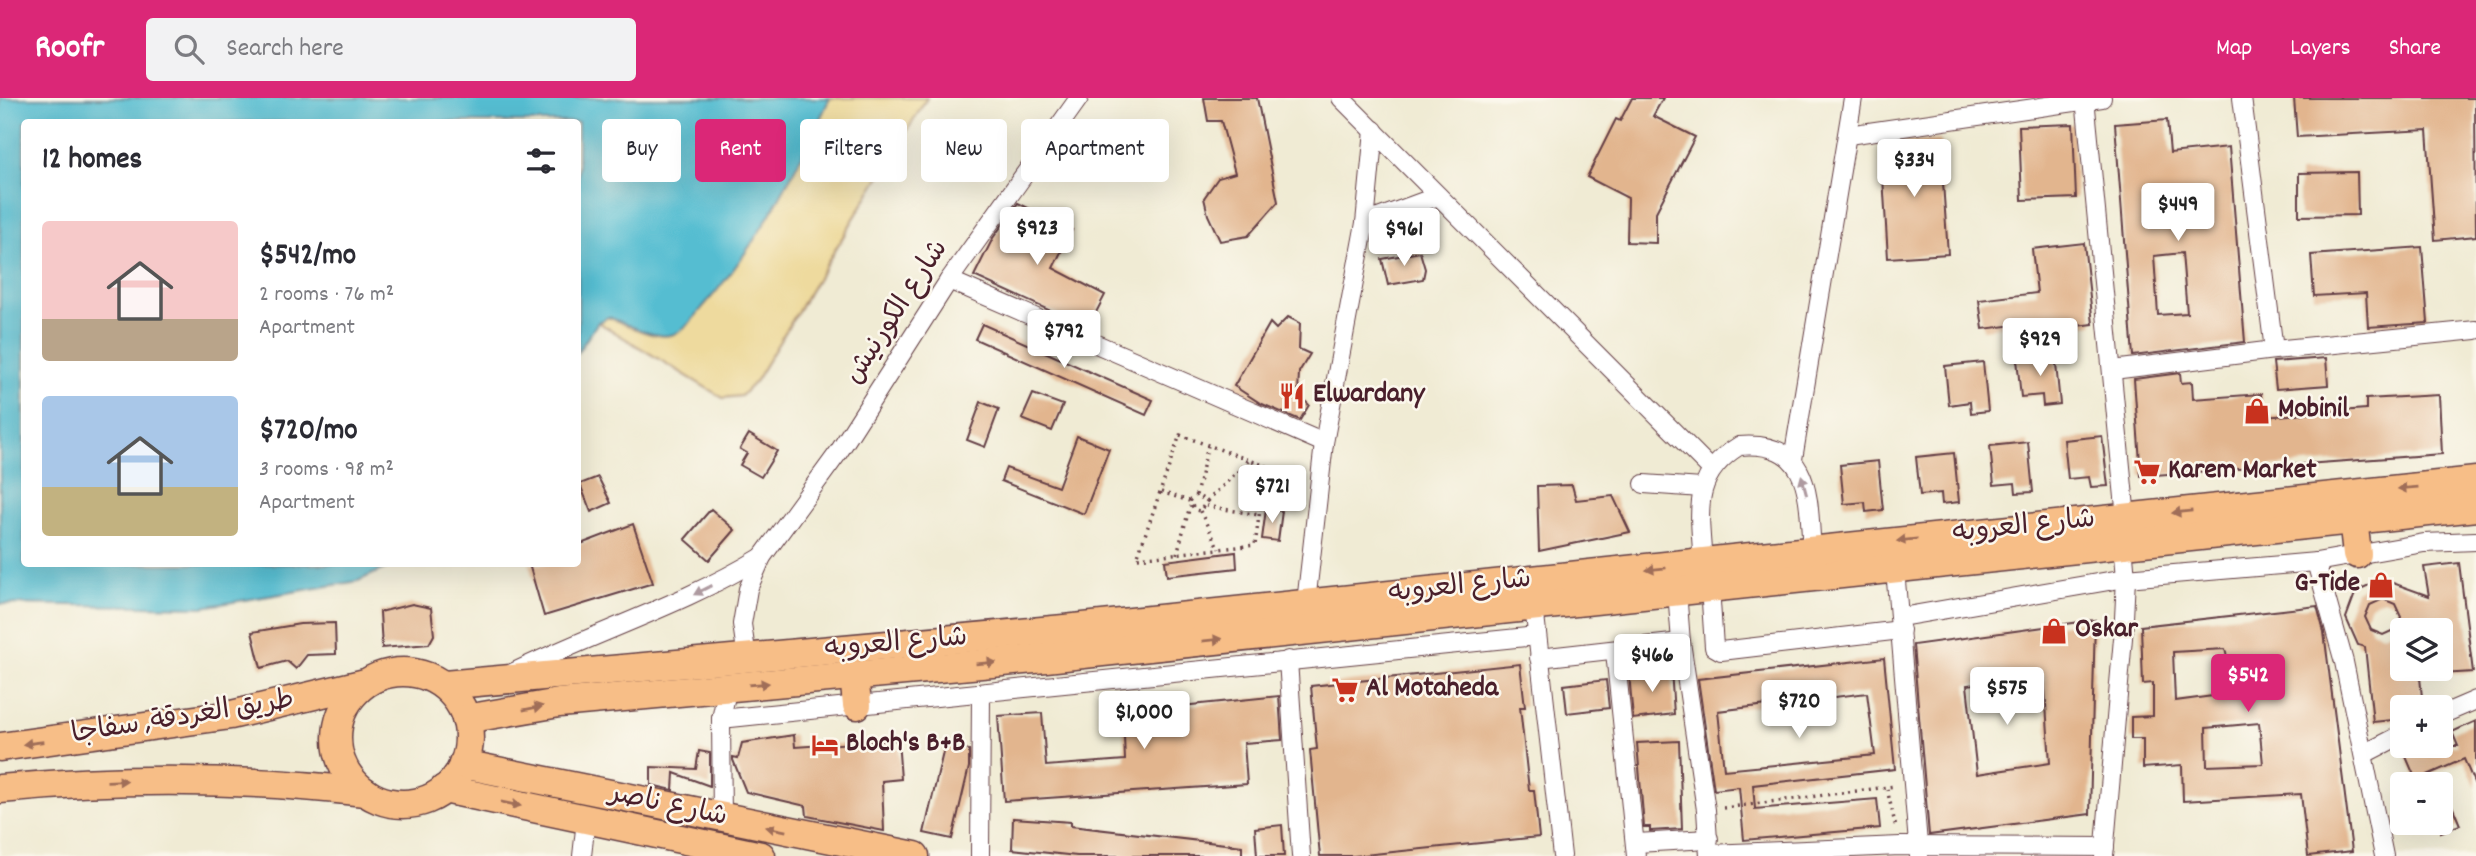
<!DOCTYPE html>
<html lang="en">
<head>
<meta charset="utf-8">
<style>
  body { margin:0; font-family:Dekko,"Playpen Sans Arabic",sans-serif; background:#f2f2f3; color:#2b2b33; height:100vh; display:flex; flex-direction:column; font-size:26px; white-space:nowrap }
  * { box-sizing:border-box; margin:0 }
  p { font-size:23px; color:#7c7c81 }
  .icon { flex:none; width:38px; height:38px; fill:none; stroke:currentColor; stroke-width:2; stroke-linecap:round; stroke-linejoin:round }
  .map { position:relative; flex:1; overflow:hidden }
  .details { position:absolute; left:21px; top:21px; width:560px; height:448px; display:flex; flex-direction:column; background:#fff; border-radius:7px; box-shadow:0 7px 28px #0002 }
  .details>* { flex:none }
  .hud { position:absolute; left:602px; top:21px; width:665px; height:63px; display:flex; gap:14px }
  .controls { position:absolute; left:2390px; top:520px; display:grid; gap:14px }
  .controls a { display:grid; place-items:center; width:63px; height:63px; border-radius:7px; background:#fff; box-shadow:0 7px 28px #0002; font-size:35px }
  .price { position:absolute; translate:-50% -60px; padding:0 16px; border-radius:7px; background:#fff; color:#222; font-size:23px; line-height:46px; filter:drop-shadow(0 2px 4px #0008) }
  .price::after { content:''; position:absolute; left:50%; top:42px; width:21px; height:16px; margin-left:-10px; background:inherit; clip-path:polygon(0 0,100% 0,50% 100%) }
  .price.active { background:#db2777; color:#fff }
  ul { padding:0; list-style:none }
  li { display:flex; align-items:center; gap:21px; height:175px; padding:0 21px }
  li span { display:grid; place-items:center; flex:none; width:196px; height:140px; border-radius:7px; color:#555 }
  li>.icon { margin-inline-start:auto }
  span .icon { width:84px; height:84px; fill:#fffc; stroke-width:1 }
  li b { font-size:30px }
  h2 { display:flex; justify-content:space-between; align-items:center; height:84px; padding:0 21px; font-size:30px }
  .tag { padding:0 24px; border-radius:7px; background:#fff; box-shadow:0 7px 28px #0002; font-size:24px; line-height:63px }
  .tag.active { background:#db2777; color:#fff }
  header { display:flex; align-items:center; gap:42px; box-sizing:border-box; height:98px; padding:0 35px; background:#db2777; color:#fff }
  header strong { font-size:33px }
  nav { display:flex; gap:38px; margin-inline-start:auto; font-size:24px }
  .search { width:490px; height:63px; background:#f2f2f3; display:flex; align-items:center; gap:18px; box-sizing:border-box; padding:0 24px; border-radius:7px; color:#7c7c81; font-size:26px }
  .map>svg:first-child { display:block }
  .sand { fill:#eeda9e; stroke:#9c7c64; stroke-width:2 }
  .water { fill:#54bdd1; stroke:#4f6e7e; stroke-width:2 }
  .building { fill:#e2b58e; fill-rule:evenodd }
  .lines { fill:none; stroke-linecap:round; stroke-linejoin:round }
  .street-casing { stroke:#633e44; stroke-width:20 }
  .primary-casing { stroke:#633e44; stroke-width:31 }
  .path { stroke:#633e44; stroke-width:3.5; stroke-dasharray:2 5; stroke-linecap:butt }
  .street { stroke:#fff; stroke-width:18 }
  .primary { stroke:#f7be87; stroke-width:28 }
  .oneway { fill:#ae9aa0 }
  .oneway2 { fill:#a06e59 }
  .labels { text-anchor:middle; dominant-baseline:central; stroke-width:5; stroke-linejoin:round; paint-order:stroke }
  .street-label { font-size:28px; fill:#4a1f2b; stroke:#fbf7ec }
  .poi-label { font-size:28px; font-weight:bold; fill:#4a1f2b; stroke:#fbf7ec; text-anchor:start }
</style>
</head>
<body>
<header>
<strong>Roofr</strong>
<div class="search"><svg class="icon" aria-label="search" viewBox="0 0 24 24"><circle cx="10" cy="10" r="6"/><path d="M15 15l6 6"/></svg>Search here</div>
<nav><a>Map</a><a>Layers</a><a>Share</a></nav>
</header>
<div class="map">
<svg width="2476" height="758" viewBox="0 0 2476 758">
  <rect width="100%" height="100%" fill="#fbf7ec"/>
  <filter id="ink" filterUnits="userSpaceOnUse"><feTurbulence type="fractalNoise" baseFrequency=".0143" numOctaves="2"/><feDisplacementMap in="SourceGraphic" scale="14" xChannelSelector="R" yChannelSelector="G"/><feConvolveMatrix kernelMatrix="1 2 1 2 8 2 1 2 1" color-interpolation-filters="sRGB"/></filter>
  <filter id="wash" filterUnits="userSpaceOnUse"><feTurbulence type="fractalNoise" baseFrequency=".00686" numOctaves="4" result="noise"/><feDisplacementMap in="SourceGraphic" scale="28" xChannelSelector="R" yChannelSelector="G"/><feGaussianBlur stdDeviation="1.57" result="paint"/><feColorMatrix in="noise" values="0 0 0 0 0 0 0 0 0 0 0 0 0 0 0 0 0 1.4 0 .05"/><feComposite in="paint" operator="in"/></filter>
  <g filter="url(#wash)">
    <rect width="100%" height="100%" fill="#f0ebd4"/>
    <path class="sand" d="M830,0H927L755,284L741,298L723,300L598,224L608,219C625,226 651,241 670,237C683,234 694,220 702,210C758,148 794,75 830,0Z"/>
    <path class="water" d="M0,0H830C794,75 758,148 702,210C694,220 683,235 670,237C651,240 626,225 608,219L598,224L578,254V24H24V466H395L358,483L203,509L0,506Z"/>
    <g id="blocks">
      <g class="building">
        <polygon points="1204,0 1257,0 1278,104 1248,138 1220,143 1208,117 1204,100 1218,80 1235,75 1221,23 1208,23"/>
        <polygon points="1632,0 1663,0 1653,18 1695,39 1656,114 1656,145 1627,144 1628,100 1587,79 1616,21 1620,23"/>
        <polygon points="2294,0 2475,0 2476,138 2435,142 2427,32 2297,39"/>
        <path d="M2167,22L2170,55L2229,49L2245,244L2133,258L2115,26ZM2182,155L2187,215L2158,217L2154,158Z"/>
        <polygon points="2073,26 2076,100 2022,102 2019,28"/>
        <polygon points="1940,42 1948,156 1888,160 1881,46"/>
        <polygon points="2357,74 2358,117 2299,118 2299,75"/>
        <polygon points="1018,105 1072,132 1053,170 1105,197 1088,230 974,178 993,140"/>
        <polygon points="2084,145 2093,226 2041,232 2040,224 1983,231 1979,202 2037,195 2032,151"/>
        <polygon points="2422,149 2428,225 2368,229 2366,195 2314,198 2311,157"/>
        <polygon points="1420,154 1425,171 1423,181 1388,187 1382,161"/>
        <polygon points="1288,219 1300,225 1299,251 1310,256 1299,274 1298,296 1309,307 1300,322 1260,305 1234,288 1270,225 1276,231"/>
        <polygon points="982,226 1153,302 1146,317 975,241"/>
        <polygon points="2055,256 2060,306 2043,308 2042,297 2021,299 2017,261"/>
        <polygon points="2326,260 2328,287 2276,291 2273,264"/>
        <polygon points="1983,264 1988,313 1971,315 1970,304 1949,307 1945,268"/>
        <polygon points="2180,275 2181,285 2192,284 2193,301 2261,296 2263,319 2366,311 2366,301 2439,297 2442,356 2141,378 2134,281"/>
        <polygon points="1033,296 1063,307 1052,333 1022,321"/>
        <polygon points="981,304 999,311 985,349 967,342"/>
        <polygon points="749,336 777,353 761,379 740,367 747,355 740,351"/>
        <polygon points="1077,338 1109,351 1084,416 1001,383 1006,370 1058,389"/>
        <polygon points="2102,338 2108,388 2091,389 2089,379 2068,381 2064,342"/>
        <polygon points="2028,344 2033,394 2016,395 2015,385 1994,387 1990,348"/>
        <polygon points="1954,355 1959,404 1942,406 1941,395 1920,397 1916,359"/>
        <polygon points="1878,363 1883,412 1866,414 1865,404 1844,406 1840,367"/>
        <polygon points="598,379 611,405 591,414 580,386"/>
        <polygon points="1572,387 1576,402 1613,398 1630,434 1539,453 1537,388"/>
        <polygon points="711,411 735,432 709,462 685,441"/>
        <polygon points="1266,411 1282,413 1278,443 1262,441"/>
        <polygon points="633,426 653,485 544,518 529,466 578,466 578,447"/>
        <polygon points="1236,454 1237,470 1167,478 1165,463"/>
        <path d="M2459,465L2473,574L2441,576V532H2403V570H2419L2423,609H2403V621L2373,624L2365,549L2358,547L2346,520L2356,493L2382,481L2429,498L2424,469ZM2383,501L2395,506L2401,519L2396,531L2383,537L2371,532L2365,519L2370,507Z"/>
        <polygon points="412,506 431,510 434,537 429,546 382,550 380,514"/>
        <path d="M2317,508L2324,534L2352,753L2308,758L2301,696L2183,703L2182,667L2143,670V641H2131V619L2153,618V585L2143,586L2141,528ZM2225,551L2236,595L2175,603L2173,554ZM2259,625L2263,666L2207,668L2206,630Z"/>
        <path d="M2095,522L2090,716L1929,737L1913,547ZM2044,577L2050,665L1977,676L1967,587Z"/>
        <polygon points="335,525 336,556 307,557 296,571 287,563 261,570 252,534 300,526"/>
        <path d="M1884,560L1895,671L1753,687L1755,711L1877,701L1880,730L1744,742L1739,689L1714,692L1698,581ZM1867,595L1875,657L1724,672L1718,613Z"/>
        <polygon points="1520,566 1525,609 1520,609 1529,692 1534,692 1539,739 1354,758 1320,758 1310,652 1317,651 1311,588"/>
        <polygon points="1671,571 1674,616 1633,621 1629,575"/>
        <polygon points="1606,582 1609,610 1567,615 1564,587"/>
        <polygon points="1279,598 1282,642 1244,645 1247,686 1004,703 998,618 1042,615 1046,668 1125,662 1123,614"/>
        <polygon points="2476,623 2476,689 2464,661 2416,682 2404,654 2420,648 2458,648 2452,634"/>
        <polygon points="794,637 795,649 898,642 901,681 882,683 884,733 807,718 806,708 746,694 733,662 733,659 738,660 742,645"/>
        <polygon points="1679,643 1682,731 1650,733 1650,729 1644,729 1637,645"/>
        <polygon points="945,646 969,652 969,669 952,741 924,735"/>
        <polygon points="699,653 710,655 710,688 674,675 673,692 651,687 651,669 696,671"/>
        <polygon points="2441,681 2460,727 2441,734"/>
        <polygon points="1013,720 1071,724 1071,728 1242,748 1242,758 1077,758 1012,751"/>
        <polygon points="1282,727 1284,758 1257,758 1255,730"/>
      </g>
    </g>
  </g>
  <g filter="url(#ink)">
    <use href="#blocks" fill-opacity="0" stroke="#633e44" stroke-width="2"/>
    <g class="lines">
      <g class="street-casing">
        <g id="street">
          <polyline points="1341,0 1711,371"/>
          <polyline points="2085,0 2126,420"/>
          <polyline points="1848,37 2102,0"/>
          <polyline points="1365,125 1438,98"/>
          <polyline points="949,182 1324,345"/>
          <polyline points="2274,252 2476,232"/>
          <polyline points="2113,272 2274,252 2242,0"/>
          <polyline points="1793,361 1853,0"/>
          <polyline points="1644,386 1702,390"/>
          <polyline points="2316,464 2344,564 2384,758"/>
          <path d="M1703,466C1700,416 1690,378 1739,348C1813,342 1808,400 1812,454"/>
          <polyline points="1895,471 1919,758"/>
          <polyline points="1710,489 1714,549 1721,553 1901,532"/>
          <polyline points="1677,493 1681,544 1706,712 1709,758"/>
          <polyline points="1306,505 1324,345 1365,125 1374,32"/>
          <polyline points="1534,508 1562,758"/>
          <polyline points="1901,519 2126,480 2316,464 2424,445 2476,443"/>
          <polyline points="1615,554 1636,758"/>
          <polyline points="747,560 742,526 748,491 762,459 838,355 949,182 1079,0"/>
          <polyline points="1539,560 1681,544"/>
          <polyline points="1288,562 1301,758"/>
          <path d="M512,575C595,534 683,507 762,459"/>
          <polyline points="2441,617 2476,602"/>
          <polyline points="721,621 1537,538"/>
          <polyline points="2364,656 2403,636"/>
          <polyline points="722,721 721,621 728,588"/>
          <polyline points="1636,745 1709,741"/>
          <polyline points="1709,756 1900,748 2105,749"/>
          <polyline points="582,758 586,722"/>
          <polyline points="980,758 981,595"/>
          <polyline points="2104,758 2123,540 2126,480 2123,446"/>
        </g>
      </g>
      <g class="primary-casing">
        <g id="primary">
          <polyline points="2353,421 2357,456"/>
          <circle cx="403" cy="640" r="66"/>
          <polyline points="854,577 857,607"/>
          <polyline points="444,587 1064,531 2476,383"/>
          <polyline points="466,621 559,605 1046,560 2476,409"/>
          <polyline points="0,649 231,617 365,585"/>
          <polyline points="463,666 915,758"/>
          <path d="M0,691C122,679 244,680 365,694"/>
          <polyline points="444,691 761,758"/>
        </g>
      </g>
      <g class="path">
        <polygon points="1180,337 1266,368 1255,447 1137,460"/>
        <polyline points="1161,394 1189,403 1195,412 1200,413 1207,403 1196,397 1189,403"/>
        <polyline points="1196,397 1208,348"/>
        <polyline points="1207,403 1250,362"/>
        <polyline points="1206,408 1259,417"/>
        <polyline points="1200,413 1219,451"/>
        <polyline points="1177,456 1190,408"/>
        <polyline points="1887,691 1896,730"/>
        <polyline points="1723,710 1896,688"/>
      </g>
      <use href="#street" class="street"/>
      <use href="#primary" class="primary"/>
    </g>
    <defs><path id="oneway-solid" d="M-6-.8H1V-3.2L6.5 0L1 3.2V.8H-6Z" transform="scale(1.75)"/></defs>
    <g class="oneway">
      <use href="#oneway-solid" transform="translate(1804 387) rotate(-105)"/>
      <use href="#oneway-solid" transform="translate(703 492) rotate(153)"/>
    </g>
    <g class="oneway2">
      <use href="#oneway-solid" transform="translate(2408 390) rotate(175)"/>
      <use href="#oneway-solid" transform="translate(2182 414) rotate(174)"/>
      <use href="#oneway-solid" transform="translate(1907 442) rotate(174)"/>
      <use href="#oneway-solid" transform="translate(1656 471) rotate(174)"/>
      <use href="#oneway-solid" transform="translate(1212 542) rotate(-6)"/>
      <use href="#oneway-solid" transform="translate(986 565) rotate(-5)"/>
      <use href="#oneway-solid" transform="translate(759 586) rotate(-5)"/>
      <use href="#oneway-solid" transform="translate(533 610) rotate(-11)"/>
      <use href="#oneway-solid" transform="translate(33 645) rotate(172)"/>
      <use href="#oneway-solid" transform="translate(117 683) rotate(-2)"/>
      <use href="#oneway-solid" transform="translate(511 706) rotate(12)"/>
      <use href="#oneway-solid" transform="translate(776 731) rotate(-169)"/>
    </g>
  </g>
  <defs>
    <g id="restaurant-bare" transform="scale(2.1)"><path d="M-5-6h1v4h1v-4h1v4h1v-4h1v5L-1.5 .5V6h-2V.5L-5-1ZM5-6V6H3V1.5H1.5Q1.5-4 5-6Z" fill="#c8321e" stroke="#fbf7ec" stroke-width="2.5" paint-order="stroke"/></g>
    <g id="shop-bare" transform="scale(2.1)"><path d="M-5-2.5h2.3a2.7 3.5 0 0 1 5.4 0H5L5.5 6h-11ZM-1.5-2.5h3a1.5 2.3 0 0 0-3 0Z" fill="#c8321e" stroke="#fbf7ec" stroke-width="2.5" paint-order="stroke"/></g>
    <g id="supermarket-bare" transform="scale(2.1)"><path d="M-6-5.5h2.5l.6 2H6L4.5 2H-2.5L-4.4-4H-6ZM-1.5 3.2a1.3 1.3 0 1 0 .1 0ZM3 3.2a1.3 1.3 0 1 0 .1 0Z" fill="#c8321e" stroke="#fbf7ec" stroke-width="2.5" paint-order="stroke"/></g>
    <g id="hotel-bare" transform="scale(2.1)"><path d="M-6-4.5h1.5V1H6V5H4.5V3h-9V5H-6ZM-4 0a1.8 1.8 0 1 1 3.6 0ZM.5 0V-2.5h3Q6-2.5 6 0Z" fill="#c8321e" stroke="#fbf7ec" stroke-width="2.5" paint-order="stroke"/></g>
  </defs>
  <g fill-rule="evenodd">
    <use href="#restaurant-bare" x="1292" y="298"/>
    <use href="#shop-bare" x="2257" y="313"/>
    <use href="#supermarket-bare" x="2147" y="374"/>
    <use href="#shop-bare" x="2381" y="487"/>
    <use href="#shop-bare" x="2054" y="533"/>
    <use href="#supermarket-bare" x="1345" y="592"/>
    <use href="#hotel-bare" x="825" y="647"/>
  </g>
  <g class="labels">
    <g class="street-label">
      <text transform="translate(898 215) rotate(-57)">شارع الكورنيش</text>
      <text transform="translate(2024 430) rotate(-6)">شارع العروبه</text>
      <text transform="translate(1460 490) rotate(-6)">شارع العروبه</text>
      <text transform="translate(896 547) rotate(-5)">شارع العروبه</text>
      <text transform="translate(183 621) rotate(-9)">طريق الغردقة, سفاجا</text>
      <text transform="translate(668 709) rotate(12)">شارع ناصر</text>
    </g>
    <g class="poi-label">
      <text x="1313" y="298">Elwardany</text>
      <text x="2278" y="313">Mobinil</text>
      <text x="2168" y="374">Karem Market</text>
      <text x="2360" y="487" text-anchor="end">G-Tide</text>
      <text x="2075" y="533">Oskar</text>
      <text x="1366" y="592">Al Motaheda</text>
      <text x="846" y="647">Bloch's B+B</text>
    </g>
  </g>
</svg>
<div class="controls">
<a><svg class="icon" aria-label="layers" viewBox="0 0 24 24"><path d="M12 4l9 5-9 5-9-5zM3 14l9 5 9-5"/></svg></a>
<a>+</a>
<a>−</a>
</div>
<b class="price" style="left:1914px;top:101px">$334</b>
<b class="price" style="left:2178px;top:145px">$449</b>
<b class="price" style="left:1037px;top:169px">$923</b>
<b class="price" style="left:1404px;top:170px">$961</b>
<b class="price" style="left:1064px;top:272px">$792</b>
<b class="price" style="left:2040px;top:280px">$929</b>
<b class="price" style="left:1272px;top:427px">$721</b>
<b class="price" style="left:1652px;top:596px">$466</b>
<b class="price active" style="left:2248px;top:616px">$542</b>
<b class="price" style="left:2007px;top:629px">$575</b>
<b class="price" style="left:1799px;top:642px">$720</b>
<b class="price" style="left:1144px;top:653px">$1,000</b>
<div class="hud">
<a class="tag">Buy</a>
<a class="tag active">Rent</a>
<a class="tag">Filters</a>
<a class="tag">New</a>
<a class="tag">Apartment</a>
</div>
<section class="details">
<h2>12 homes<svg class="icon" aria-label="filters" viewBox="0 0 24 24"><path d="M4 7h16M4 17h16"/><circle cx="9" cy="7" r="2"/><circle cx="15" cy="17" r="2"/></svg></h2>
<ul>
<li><span style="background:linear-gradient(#f6c9c9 70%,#b9a48a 0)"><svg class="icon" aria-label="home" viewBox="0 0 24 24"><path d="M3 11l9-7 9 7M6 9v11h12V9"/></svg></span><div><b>$542/mo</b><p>2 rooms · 76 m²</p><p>Apartment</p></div></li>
<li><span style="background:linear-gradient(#a9c7e8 65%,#c2b280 0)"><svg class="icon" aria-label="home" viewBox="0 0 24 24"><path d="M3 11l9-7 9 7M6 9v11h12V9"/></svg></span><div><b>$720/mo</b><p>3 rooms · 98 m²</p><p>Apartment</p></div></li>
</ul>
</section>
</div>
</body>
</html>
